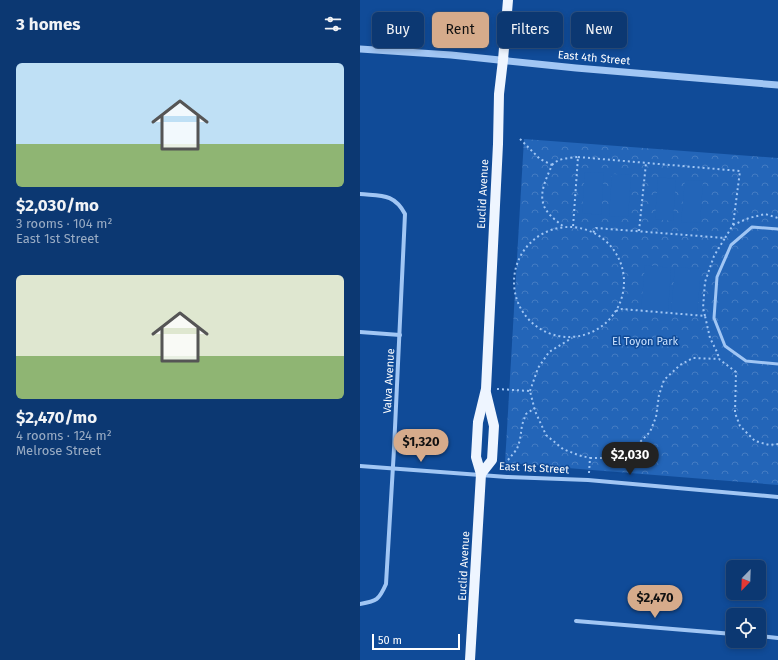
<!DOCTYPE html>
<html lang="en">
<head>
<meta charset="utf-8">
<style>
  body { margin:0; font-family:"Fira Sans",sans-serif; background:#153f77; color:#f1f3f6; height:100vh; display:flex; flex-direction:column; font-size:15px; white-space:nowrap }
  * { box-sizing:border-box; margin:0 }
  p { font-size:13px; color:#9aacc4 }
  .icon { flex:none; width:22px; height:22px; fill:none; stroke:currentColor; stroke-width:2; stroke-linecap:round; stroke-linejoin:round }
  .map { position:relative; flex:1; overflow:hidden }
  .side { display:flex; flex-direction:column; background:#0c3872; width:360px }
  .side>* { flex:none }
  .banner { position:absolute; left:12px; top:12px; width:346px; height:36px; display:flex; gap:8px }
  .needle { width:26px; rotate:203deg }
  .controls { position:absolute; left:366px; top:560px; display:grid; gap:8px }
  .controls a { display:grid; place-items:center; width:40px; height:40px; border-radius:6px; background:#0c3872; box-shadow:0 2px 6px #0003,0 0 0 1px #2c5284; font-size:20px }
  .scale { position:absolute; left:12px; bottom:10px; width:88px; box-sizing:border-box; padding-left:4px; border:2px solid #fff; border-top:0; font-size:11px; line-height:14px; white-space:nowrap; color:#fff; -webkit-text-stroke:3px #104b98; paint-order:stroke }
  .price { position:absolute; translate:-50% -34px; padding:0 9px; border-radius:14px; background:#d6ab8b; color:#111; font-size:13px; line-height:26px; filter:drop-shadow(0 1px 2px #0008) }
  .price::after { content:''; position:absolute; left:50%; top:24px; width:12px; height:9px; margin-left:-6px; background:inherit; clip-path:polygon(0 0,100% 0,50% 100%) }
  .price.active { background:#222; color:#fff }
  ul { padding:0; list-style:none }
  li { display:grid; align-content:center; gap:8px; height:212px; padding:0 16px }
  li span { display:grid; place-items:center; height:124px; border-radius:6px; color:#555 }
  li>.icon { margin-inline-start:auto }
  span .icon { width:72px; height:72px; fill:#fffc; stroke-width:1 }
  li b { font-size:17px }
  h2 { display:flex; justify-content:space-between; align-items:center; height:48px; padding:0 16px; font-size:17px }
  .chip { padding:0 14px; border-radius:6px; background:#0c3872; box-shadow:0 2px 6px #0003,0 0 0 1px #2c5284; font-size:14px; line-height:36px }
  .chip.active { background:#d6ab8b; color:#111 }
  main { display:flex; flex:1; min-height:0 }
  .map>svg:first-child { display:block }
  .park { fill:url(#park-crowns) }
  .pitch { fill:#2365b8 }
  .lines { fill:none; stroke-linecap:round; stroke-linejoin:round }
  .path { stroke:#a1c6f4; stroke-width:2; stroke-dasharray:2 3; stroke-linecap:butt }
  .service { stroke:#a1c6f4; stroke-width:3 }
  .minor { stroke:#a1c6f4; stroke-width:4 }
  .tertiary { stroke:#a1c6f4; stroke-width:7 }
  .primary { stroke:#eef5ff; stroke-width:10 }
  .labels { text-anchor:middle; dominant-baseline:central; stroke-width:3; stroke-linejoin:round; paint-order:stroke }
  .street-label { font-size:11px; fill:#fff; stroke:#104b98 }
  .park-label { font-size:11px; fill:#cae1fe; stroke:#104b98 }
</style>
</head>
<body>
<main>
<section class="side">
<h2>3 homes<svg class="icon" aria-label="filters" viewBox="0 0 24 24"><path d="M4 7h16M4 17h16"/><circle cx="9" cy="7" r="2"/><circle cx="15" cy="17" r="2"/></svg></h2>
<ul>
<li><span style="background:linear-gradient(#bfe0f5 65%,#8fb573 0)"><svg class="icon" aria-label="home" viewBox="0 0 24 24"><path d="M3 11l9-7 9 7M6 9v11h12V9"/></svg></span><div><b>$2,030/mo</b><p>3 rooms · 104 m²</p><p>East 1st Street</p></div></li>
<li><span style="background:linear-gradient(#dfe7d0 65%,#8fb573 0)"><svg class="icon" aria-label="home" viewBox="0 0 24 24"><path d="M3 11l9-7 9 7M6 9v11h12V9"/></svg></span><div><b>$2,470/mo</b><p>4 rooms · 124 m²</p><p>Melrose Street</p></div></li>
</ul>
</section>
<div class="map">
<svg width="418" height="660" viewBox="0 0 418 660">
  <defs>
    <pattern id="park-crowns" width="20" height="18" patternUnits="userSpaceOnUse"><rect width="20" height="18" fill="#2365b8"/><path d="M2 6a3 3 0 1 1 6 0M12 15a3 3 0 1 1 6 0" fill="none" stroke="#447cc3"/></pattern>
  </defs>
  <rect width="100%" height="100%" fill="#104b98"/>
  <polygon class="park" points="164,139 418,158 418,485 145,463"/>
  <g class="pitch">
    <polygon points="225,172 244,173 241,215 222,213"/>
    <polygon points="252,174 271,175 268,217 249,216"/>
    <polygon points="298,177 316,179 313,221 295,219"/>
    <polygon points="325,180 343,181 340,223 321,222"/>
    <polygon points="285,265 311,268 308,312 281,310"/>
    <polygon points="315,267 341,269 337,314 311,312"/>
  </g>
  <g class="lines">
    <g class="path">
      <path d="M160,139L180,159L192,165C185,182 175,199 190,215C194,219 199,223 204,227"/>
      <polyline points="218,157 380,171 373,225 365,238 236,228 233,233"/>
      <path d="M192,165C198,158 209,158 218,157L213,227"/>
      <polyline points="373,225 389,218 405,214 418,218"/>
      <circle cx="209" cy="282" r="55"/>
      <polyline points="279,231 286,163"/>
      <polyline points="256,311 262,309 345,316 350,338 357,352 359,358"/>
      <polyline points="345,316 343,308 345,282 354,256 365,238"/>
      <polyline points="137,389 170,391 175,411 186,435 203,449 218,455 230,458"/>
      <polyline points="170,391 178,368 189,352 212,338"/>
      <polyline points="148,460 157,449 160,440 162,425 166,414 175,408"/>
      <polyline points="229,473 230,458 244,458 272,450 290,432 296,417 299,395 304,380 320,365 333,358 359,359 376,372 375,413 380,426 395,441 409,445 418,444"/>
    </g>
    <polyline class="service" points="418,229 392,227 371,245 357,277 354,318 365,346 386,361 418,364"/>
    <g class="minor">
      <path d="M0,194C21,196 34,193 45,214L34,449L26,584C19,600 17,601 0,604"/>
      <polyline points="0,332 40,335"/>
      <polyline points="0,466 147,477 228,480 418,497"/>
      <polyline points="216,621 373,634"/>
      <polyline points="399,636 418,638"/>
    </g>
    <polyline class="tertiary" points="0,49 91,55 216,68 418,85"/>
    <g class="primary">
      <polyline points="121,474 132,460 134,426 126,393"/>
      <polyline points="110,660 121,474 116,457 118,422 126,389 138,144 139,94 143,60 148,0"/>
    </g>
  </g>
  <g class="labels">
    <g class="street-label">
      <text transform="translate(234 58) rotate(5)">East 4th Street</text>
      <text transform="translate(123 194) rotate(-87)">Euclid Avenue</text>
      <text transform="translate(29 381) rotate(-87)">Valva Avenue</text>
      <text transform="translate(174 468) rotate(3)">East 1st Street</text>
      <text transform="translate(104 566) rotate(-87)">Euclid Avenue</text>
    </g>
    <g class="park-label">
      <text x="285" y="341">El Toyon Park</text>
    </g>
  </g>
</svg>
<div class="controls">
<a><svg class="needle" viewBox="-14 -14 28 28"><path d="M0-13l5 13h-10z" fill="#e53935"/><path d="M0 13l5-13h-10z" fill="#9aacc4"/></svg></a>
<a><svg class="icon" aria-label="locate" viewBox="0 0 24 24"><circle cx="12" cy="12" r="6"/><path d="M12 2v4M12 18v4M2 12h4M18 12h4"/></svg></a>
</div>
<div class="scale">50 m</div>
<b class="price" style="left:61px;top:463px">$1,320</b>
<b class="price active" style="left:270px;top:476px">$2,030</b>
<b class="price" style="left:295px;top:619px">$2,470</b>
<div class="banner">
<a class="chip">Buy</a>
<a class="chip active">Rent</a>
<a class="chip">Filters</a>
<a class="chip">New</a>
</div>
</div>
</main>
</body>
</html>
